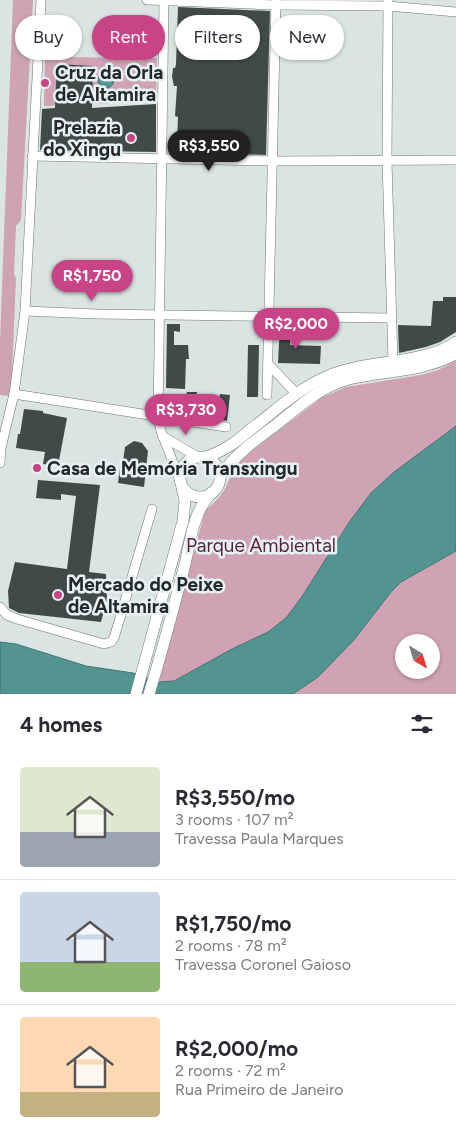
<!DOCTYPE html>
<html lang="en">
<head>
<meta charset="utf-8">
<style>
  body { margin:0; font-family:Figtree,sans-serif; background:#f7f7f7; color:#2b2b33; height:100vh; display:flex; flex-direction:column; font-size:19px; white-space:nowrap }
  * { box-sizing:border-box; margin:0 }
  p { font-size:16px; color:#7c7c81 }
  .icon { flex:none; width:28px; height:28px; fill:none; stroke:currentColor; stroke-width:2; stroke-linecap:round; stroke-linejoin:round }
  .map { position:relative; height:694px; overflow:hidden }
  .side { display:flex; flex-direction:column; background:#fff; flex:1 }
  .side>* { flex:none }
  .banner { position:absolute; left:15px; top:15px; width:426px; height:45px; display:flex; gap:10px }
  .needle { width:32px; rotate:142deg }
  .buttons { position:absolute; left:395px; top:634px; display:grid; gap:10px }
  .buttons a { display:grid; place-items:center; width:45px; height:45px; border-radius:50%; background:#fff; box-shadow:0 1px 4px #0004; font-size:25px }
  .price { position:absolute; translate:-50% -42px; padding:0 11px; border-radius:18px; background:#c94487; color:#fff; font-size:16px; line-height:32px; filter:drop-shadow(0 1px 2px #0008) }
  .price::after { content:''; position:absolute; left:50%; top:30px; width:15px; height:11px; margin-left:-8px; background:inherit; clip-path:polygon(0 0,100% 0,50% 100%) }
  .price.selected { background:#222; color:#fff }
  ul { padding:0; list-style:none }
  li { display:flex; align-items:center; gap:15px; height:125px; padding:0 20px }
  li+li { border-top:1px solid #e1e1e2 }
  li span { display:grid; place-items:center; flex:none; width:140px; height:100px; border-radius:5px; color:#555 }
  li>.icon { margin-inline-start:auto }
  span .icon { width:60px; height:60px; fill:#fffc; stroke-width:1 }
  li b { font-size:21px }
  h2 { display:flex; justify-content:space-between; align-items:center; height:60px; padding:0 20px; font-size:21px }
  .pill { padding:0 18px; border-radius:22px; background:#fff; box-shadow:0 1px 4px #0004; font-size:18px; line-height:45px }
  .pill.selected { background:#c94487; color:#fff }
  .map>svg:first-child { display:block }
  .green { fill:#cfa2b4; fill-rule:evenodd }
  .water { fill:#52948f; stroke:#447470 }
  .building { fill:#404a49 }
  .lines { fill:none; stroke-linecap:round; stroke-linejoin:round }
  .minor-casing { stroke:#6c7675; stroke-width:10 }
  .major-casing { stroke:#6c7675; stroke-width:12 }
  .minor { stroke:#fff; stroke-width:9 }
  .major { stroke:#fff; stroke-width:11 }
  .poi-dot { fill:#c94487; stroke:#e6f2f1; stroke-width:2 }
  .labels { text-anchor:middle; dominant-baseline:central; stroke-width:5; stroke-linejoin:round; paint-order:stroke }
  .poi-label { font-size:19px; font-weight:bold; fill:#252929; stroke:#e6f2f1; text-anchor:start }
  .park-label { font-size:19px; fill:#5c1e3d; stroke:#e6f2f1 }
</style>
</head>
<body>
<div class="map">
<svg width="456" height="694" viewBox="0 0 456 694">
  <rect width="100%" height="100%" fill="#d9e4e3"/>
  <g class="green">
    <polygon points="13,0 33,0 21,220 16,226 14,274 16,278 11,396 0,395 0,341"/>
    <polygon points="45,57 157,58 156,101 44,106"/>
    <path d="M456,361V426L394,472L371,493L350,521L301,598L286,618L268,632L232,649L174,681L159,682L205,511C214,503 224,494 228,482C232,473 232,470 239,461L321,398L346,387L421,375L438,370Z"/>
    <path d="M456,551V694H293L318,677L391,592L401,582ZM404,642H431V670H404Z"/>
  </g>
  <g class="water">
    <circle cx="106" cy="80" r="8"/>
    <polygon points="456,426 456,551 401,582 391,592 353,641 318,677 293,694 0,694 0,642 16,644 86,666 133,673 159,682 174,681 232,649 268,632 286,618 301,598 350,521 371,493 394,472"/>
  </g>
  <g class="building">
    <polygon points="178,7 270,11 266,155 207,153 207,138 177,140 178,117 175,116 177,86 174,86 172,77 173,68 175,68 176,64"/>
    <polygon points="57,64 93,66 92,108 156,104 156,152 40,150 42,109 55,108"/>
    <polygon points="443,297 456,297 456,332 440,342 426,347 399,353 398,325 431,326 433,301 443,301"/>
    <polygon points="167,324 180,324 180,332 174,331 174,345 188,345 189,359 186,359 185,389 166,388"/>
    <polygon points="280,324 291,324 290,345 321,346 320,364 278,363"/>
    <polygon points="248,345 259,345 258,397 247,397"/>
    <polygon points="187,392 197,392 194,416 183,414"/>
    <polygon points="220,394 230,395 227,421 217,419 217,417 207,416 209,397 219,398"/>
    <polygon points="24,409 43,411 43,413 67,418 58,466 43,464 45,452 16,448 18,434 20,434"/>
    <polygon points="134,441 142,443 148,451 144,487 118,483 121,460 123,461 125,447"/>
    <polygon points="38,480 100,485 89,572 106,574 107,600 101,622 19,613 9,608 8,591 15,562 67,569 76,496 61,494 61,500 36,498"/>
  </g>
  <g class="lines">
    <g class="minor-casing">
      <g id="minor">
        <polyline points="147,0 276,5 388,6 456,12"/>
        <polyline points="164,0 158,418 161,431 180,481"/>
        <polyline points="388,0 387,161 393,361"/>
        <polyline points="32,156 273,161 456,160"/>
        <polyline points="25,311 97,314 391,318"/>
        <polyline points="268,364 297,394"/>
        <polyline points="14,394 226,427"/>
        <polyline points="267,395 276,0"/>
        <polyline points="162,436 198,457"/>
        <polyline points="0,463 1,448 14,394 25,311 41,0"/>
        <polyline points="0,607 7,615 17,619 104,644 111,642 114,638 152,509"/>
      </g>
    </g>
    <g class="major-casing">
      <g id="major">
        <path d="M205,457C223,452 236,442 250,430C275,411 299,388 328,376C366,359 424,365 456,342"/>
        <circle cx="200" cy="477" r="20"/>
        <path d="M220,476C235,455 255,440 276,425C299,406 320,387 349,379C388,370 418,373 456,354"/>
        <polyline points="136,694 183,521 185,501 182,487"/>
        <path d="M149,694C162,652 173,610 184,568C191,541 192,514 211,493"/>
      </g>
    </g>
    <use href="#minor" class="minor"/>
    <use href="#major" class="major"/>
  </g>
  <g class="poi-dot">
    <circle cx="45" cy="83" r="5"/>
    <circle cx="131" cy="138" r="5"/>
    <circle cx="37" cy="468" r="5"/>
    <circle cx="58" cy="595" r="5"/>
  </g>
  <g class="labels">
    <g class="poi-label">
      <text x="55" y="72">Cruz da Orla<tspan x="55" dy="22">de Altamira</tspan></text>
      <text x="121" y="127" text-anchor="end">Prelazia<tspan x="121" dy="22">do Xingu</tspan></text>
      <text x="47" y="468">Casa de Memória Transxingu</text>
      <text x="68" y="584">Mercado do Peixe<tspan x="68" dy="22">de Altamira</tspan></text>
    </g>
    <g class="park-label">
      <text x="261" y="545">Parque Ambiental</text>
    </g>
  </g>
</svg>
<div class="buttons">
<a><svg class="needle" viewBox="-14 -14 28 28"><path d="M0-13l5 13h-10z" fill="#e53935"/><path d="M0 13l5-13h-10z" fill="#7c7c81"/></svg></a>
</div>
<b class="price selected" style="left:209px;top:172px">R$3,550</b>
<b class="price" style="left:92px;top:302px">R$1,750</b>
<b class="price" style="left:296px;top:350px">R$2,000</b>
<b class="price" style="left:186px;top:436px">R$3,730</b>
<div class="banner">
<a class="pill">Buy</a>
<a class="pill selected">Rent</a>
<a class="pill">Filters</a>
<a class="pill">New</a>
</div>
</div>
<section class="side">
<h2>4 homes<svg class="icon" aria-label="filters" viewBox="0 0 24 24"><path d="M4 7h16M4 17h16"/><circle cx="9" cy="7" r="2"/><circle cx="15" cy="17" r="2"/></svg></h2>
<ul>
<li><span style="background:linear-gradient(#dfe7d0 65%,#9aa5b1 0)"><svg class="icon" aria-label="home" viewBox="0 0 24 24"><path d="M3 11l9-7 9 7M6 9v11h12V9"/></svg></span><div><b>R$3,550/mo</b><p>3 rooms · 107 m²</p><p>Travessa Paula Marques</p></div></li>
<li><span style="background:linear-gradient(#c9d6e8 70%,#8fb573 0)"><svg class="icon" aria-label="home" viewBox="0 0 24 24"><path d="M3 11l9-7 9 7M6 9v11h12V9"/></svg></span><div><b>R$1,750/mo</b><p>2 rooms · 78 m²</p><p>Travessa Coronel Gaioso</p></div></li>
<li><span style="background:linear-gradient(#ffd9b3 75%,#c2b280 0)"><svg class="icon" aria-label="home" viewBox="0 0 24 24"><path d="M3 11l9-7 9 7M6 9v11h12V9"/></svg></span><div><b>R$2,000/mo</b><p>2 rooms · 72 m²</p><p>Rua Primeiro de Janeiro</p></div></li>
</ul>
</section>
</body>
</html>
